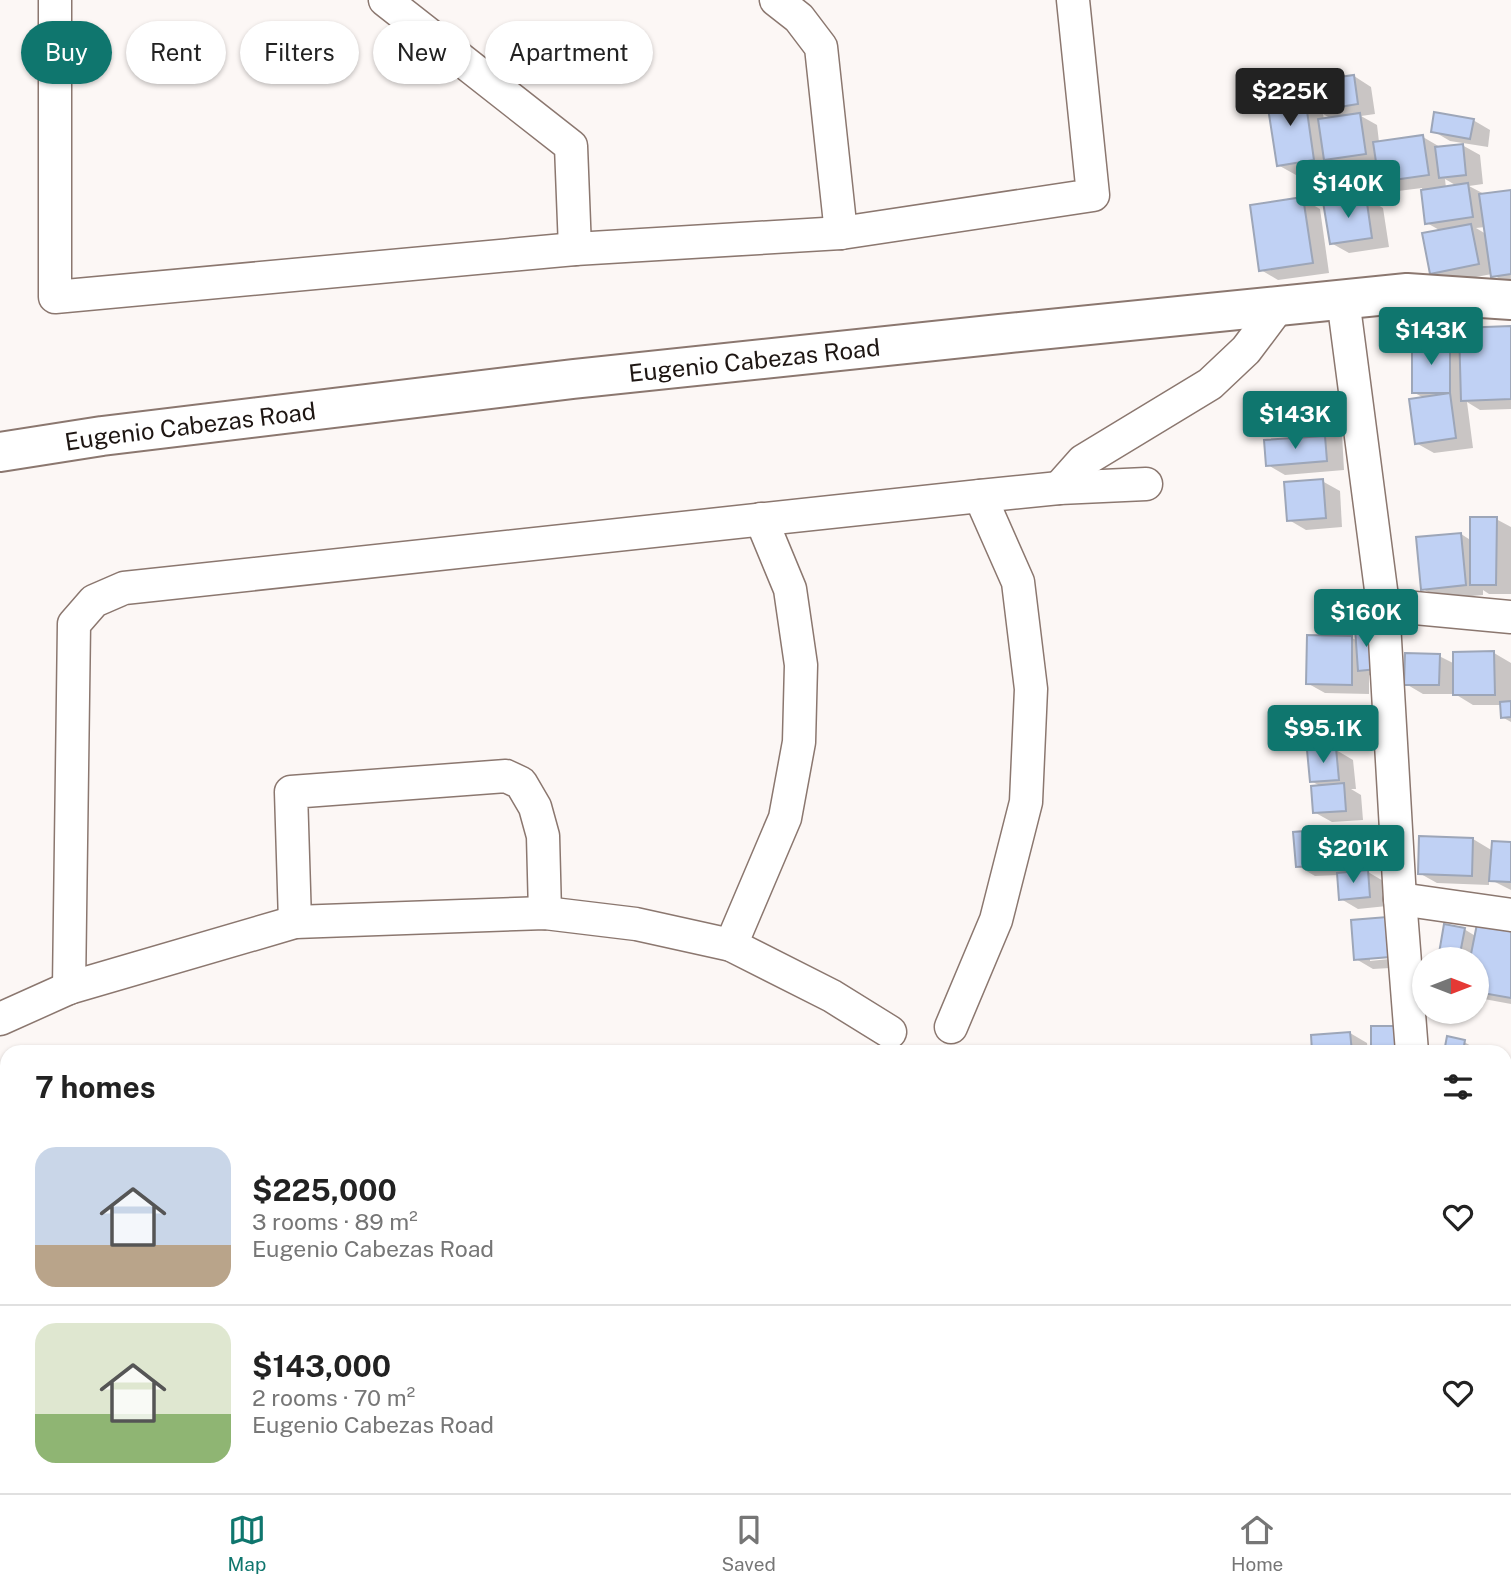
<!DOCTYPE html>
<html lang="en">
<head>
<meta charset="utf-8">
<style>
  body { margin:0; font-family:"Public Sans",sans-serif; background:#f2f2f2; color:#222; height:100vh; display:flex; flex-direction:column; font-size:26px; white-space:nowrap }
  * { box-sizing:border-box; margin:0 }
  p { font-size:23px; color:#767676 }
  .icon { flex:none; width:38px; height:38px; fill:none; stroke:currentColor; stroke-width:2; stroke-linecap:round; stroke-linejoin:round }
  .map { position:relative; flex:1; overflow:hidden }
  .drawer { position:absolute; left:0px; top:1045px; width:1512px; height:450px; display:flex; flex-direction:column; background:#fff; border-radius:21px 21px 0 0; box-shadow:0 2px 5px #0004 }
  .drawer>* { flex:none }
  .banner { position:absolute; left:21px; top:21px; width:700px; height:63px; display:flex; gap:14px }
  .needle { width:46px; rotate:90deg }
  .buttons { position:absolute; left:1412px; top:947px; display:grid; gap:14px }
  .buttons a { display:grid; place-items:center; width:77px; height:77px; border-radius:50%; background:#fff; box-shadow:0 2px 5px #0004; font-size:35px }
  .price { position:absolute; translate:-50% -60px; padding:0 16px; border-radius:7px; background:#0f766e; color:#fff; font-size:23px; line-height:46px; filter:drop-shadow(0 2px 4px #0008) }
  .price::after { content:''; position:absolute; left:50%; top:42px; width:21px; height:16px; margin-left:-10px; background:inherit; clip-path:polygon(0 0,100% 0,50% 100%) }
  .price.active { background:#222; color:#fff }
  ul { padding:0; list-style:none }
  li { display:flex; align-items:center; gap:21px; height:175px; padding:0 35px }
  li+li { border-top:2px solid #e0e0e0 }
  li span { display:grid; place-items:center; flex:none; width:196px; height:140px; border-radius:21px; color:#555 }
  li>.icon { margin-inline-start:auto }
  span .icon { width:84px; height:84px; fill:#fffc; stroke-width:1 }
  li b { font-size:30px }
  h2 { display:flex; justify-content:space-between; align-items:center; height:84px; padding:0 35px; font-size:30px }
  .pill { padding:0 24px; border-radius:32px; background:#fff; box-shadow:0 2px 5px #0004; font-size:24px; line-height:63px }
  .pill.active { background:#0f766e; color:#fff }
  .menu { display:flex; justify-content:space-around; align-items:center; height:98px; border-top:2px solid #e0e0e0; background:#fff; font-size:19px; color:#767676 }
  .menu a { display:grid; justify-items:center; gap:4px }
  .menu .active { color:#0f766e }
  .map>svg:first-child { display:block }
  .shadow { fill:#0003; fill-rule:evenodd }
  .lines { fill:none; stroke-linecap:round; stroke-linejoin:round }
  .stream { stroke:#c39b8c; stroke-width:9 }
  .building { fill:#c0d1f4; stroke:#9da6b8; stroke-width:2 }
  .street-casing { stroke:#8b776f; stroke-width:35 }
  .secondary-casing { stroke:#8b776f; stroke-width:42 }
  .street { stroke:#fff; stroke-width:32 }
  .secondary { stroke:#fff; stroke-width:38 }
  .labels { text-anchor:middle; dominant-baseline:central; stroke-width:5; stroke-linejoin:round; paint-order:stroke }
  .street-label { font-size:24px; fill:#1e1613; stroke:#fcf7f5 }
</style>
</head>
<body>
<div class="map">
<svg width="1511" height="1493" viewBox="0 0 1511 1493">
  <rect width="100%" height="100%" fill="#fcf7f5"/>
  <g class="shadow">
    <path d="M1354,76L1371,87L1375,114L1361,116L1377,125L1379,142L1423,137L1440,147L1462,145L1480,155L1483,184L1469,186L1486,195L1511,191V286L1492,274L1449,282L1432,272L1441,231L1427,223L1422,188L1398,191L1381,181L1383,195L1366,198L1383,208L1389,247L1349,253L1331,243L1340,201L1324,191L1346,171L1330,162L1331,169L1296,175L1278,165L1303,91L1314,98ZM1323,114L1332,119L1324,120ZM1378,164L1380,178L1360,167ZM1445,179L1457,186L1446,188ZM1485,227L1486,234L1476,228Z"/>
    <polygon points="1473,120 1490,130 1488,147 1450,141 1433,131"/>
    <polygon points="1303,199 1320,209 1329,273 1278,280 1261,270"/>
    <polygon points="1511,328 1511,409 1480,410 1467,402 1473,448 1434,453 1416,443 1424,398 1413,392 1450,344 1461,350"/>
    <polygon points="1324,406 1341,416 1344,470 1285,475 1268,465 1305,438 1300,435"/>
    <polygon points="1322,481 1340,491 1342,527 1306,530 1289,520"/>
    <polygon points="1496,519 1511,527 1511,594 1489,594 1483,590 1483,595 1440,599 1423,589 1461,534 1472,541"/>
    <polygon points="1352,638 1358,641 1377,680 1369,675 1369,694 1325,693 1307,683"/>
    <polygon points="1494,653 1511,663 1511,722 1502,717 1502,705 1473,705 1455,694 1423,694 1406,684 1439,656 1455,664"/>
    <polygon points="1336,750 1353,760 1356,789 1351,789 1361,795 1363,820 1332,822 1314,812 1322,787 1311,781"/>
    <polygon points="1329,831 1346,841 1349,873 1368,872 1385,882 1387,906 1358,909 1341,899 1339,875 1315,876 1298,866"/>
    <polygon points="1473,839 1493,851 1511,844 1511,890 1489,879 1489,885 1437,883 1419,873"/>
    <path d="M1386,919L1404,929L1407,967L1373,969L1356,959L1353,921ZM1398,955L1399,958L1370,961V957Z"/>
    <polygon points="1511,927 1511,1004 1484,999 1477,995 1477,959 1439,959 1464,929 1477,937"/>
    <polygon points="1350,1033 1367,1043 1368,1052 1314,1052"/>
    <polygon points="1464,1042 1482,1052 1446,1052"/>
    <polygon points="1505,1057 1511,1061 1511,1087 1505,1085"/>
    <polygon points="1505,1258 1511,1261 1511,1294 1506,1294 1511,1296 1511,1352 1505,1352"/>
    <polygon points="1505,1387 1511,1391 1511,1430 1506,1437"/>
  </g>
  <g class="lines">
    <g class="stream">
      <polyline points="0,1368 7,1364"/>
      <polyline points="1058,1488 1065,1493"/>
    </g>
  </g>
  <g class="building">
    <polygon points="1354,75 1358,104 1315,111 1310,81"/>
    <polygon points="1304,90 1314,160 1277,166 1266,95"/>
    <polygon points="1434,112 1474,119 1470,139 1431,132"/>
    <polygon points="1360,113 1366,154 1324,160 1318,119"/>
    <polygon points="1423,135 1429,175 1379,182 1373,142"/>
    <polygon points="1463,144 1466,175 1439,178 1435,147"/>
    <polygon points="1364,167 1366,186 1322,193 1319,174"/>
    <polygon points="1468,183 1473,217 1425,224 1421,190"/>
    <polygon points="1511,190 1511,274 1491,277 1479,194"/>
    <polygon points="1366,196 1372,238 1330,244 1323,202"/>
    <polygon points="1303,197 1313,263 1259,271 1250,205"/>
    <polygon points="1471,224 1479,264 1430,274 1422,233"/>
    <polygon points="1511,326 1511,399 1461,401 1459,328"/>
    <rect x="1412" y="342" width="38" height="51"/>
    <polygon points="1450,393 1456,438 1415,444 1409,399"/>
    <rect x="1298" y="404" width="26" height="32"/>
    <polygon points="1325,436 1327,461 1266,466 1264,440"/>
    <polygon points="1323,479 1326,518 1287,521 1284,482"/>
    <polygon points="1470,517 1497,517 1496,585 1470,585"/>
    <polygon points="1461,533 1466,585 1421,590 1416,537"/>
    <polygon points="1374,627 1377,669 1358,671 1355,628"/>
    <polygon points="1307,635 1352,636 1352,685 1306,684"/>
    <polygon points="1494,651 1495,695 1453,695 1453,652"/>
    <polygon points="1405,653 1440,654 1439,685 1404,685"/>
    <polygon points="1511,701 1511,717 1501,718 1500,702"/>
    <polygon points="1336,748 1339,780 1310,782 1307,750"/>
    <polygon points="1344,783 1346,811 1313,813 1311,786"/>
    <polygon points="1329,829 1332,865 1296,867 1293,832"/>
    <polygon points="1419,836 1473,838 1472,876 1418,874"/>
    <polygon points="1492,841 1511,842 1511,882 1489,881"/>
    <polygon points="1368,870 1370,897 1339,900 1337,873"/>
    <polygon points="1387,917 1390,957 1354,960 1351,920"/>
    <polygon points="1478,919 1511,925 1511,998 1477,992 1477,959 1470,959"/>
    <polygon points="1444,924 1465,928 1459,959 1438,959"/>
    <rect x="1371" y="1026" width="28" height="26"/>
    <polygon points="1350,1032 1352,1052 1312,1052 1311,1035"/>
    <polygon points="1447,1036 1465,1040 1463,1052 1444,1052"/>
    <polygon points="1505,1292 1508,1293 1507,1343 1505,1343"/>
  </g>
  <g class="lines">
    <g class="street-casing">
      <g id="street">
        <polyline points="55,0 55,297 575,249 841,233 1093,195 1073,0"/>
        <polyline points="385,0 571,146 575,249"/>
        <polyline points="776,0 799,18 821,47 841,233"/>
        <polyline points="1343,299 1383,605 1400,899 1412,1052"/>
        <polyline points="1059,488 1083,461 1210,384 1246,350 1279,306"/>
        <polyline points="1383,605 1511,617"/>
        <polyline points="1400,899 1511,915"/>
        <polyline points="295,922 291,792 506,776 521,783 535,807 543,836 545,913"/>
        <polyline points="731,945 785,818 799,742 801,665 790,589 761,519"/>
        <polyline points="69,988 74,624 94,601 124,588 980,496 1059,488 1146,484"/>
        <polyline points="0,1019 69,988 295,922 545,913 636,924 731,945 832,996 890,1032"/>
        <polyline points="951,1027 996,920 1026,802 1031,689 1018,582 980,496"/>
        <polyline points="1505,1252 1511,1255"/>
        <polyline points="1505,1461 1511,1465"/>
      </g>
    </g>
    <g class="secondary-casing">
      <g id="secondary">
        <path id="s1" d="M0,452L102,436L573,379L1000,334L1407,293L1511,300"/>
      </g>
    </g>
    <use href="#street" class="street"/>
    <use href="#secondary" class="secondary"/>
  </g>
  <g class="labels">
    <g class="street-label">
      <text stroke="none"><textPath href="#s1" startOffset="760">Eugenio Cabezas Road</textPath></text>
      <text stroke="none"><textPath href="#s1" startOffset="192">Eugenio Cabezas Road</textPath></text>
    </g>
  </g>
</svg>
<div class="buttons">
<a><svg class="needle" viewBox="-14 -14 28 28"><path d="M0-13l5 13h-10z" fill="#e53935"/><path d="M0 13l5-13h-10z" fill="#767676"/></svg></a>
</div>
<b class="price active" style="left:1290px;top:128px">$225K</b>
<b class="price" style="left:1348px;top:220px">$140K</b>
<b class="price" style="left:1431px;top:367px">$143K</b>
<b class="price" style="left:1295px;top:451px">$143K</b>
<b class="price" style="left:1366px;top:649px">$160K</b>
<b class="price" style="left:1323px;top:765px">$95.1K</b>
<b class="price" style="left:1353px;top:885px">$201K</b>
<div class="banner">
<a class="pill active">Buy</a>
<a class="pill">Rent</a>
<a class="pill">Filters</a>
<a class="pill">New</a>
<a class="pill">Apartment</a>
</div>
<section class="drawer">
<h2>7 homes<svg class="icon" aria-label="filters" viewBox="0 0 24 24"><path d="M4 7h16M4 17h16"/><circle cx="9" cy="7" r="2"/><circle cx="15" cy="17" r="2"/></svg></h2>
<ul>
<li><span style="background:linear-gradient(#c9d6e8 70%,#b9a48a 0)"><svg class="icon" aria-label="home" viewBox="0 0 24 24"><path d="M3 11l9-7 9 7M6 9v11h12V9"/></svg></span><div><b>$225,000</b><p>3 rooms · 89 m²</p><p>Eugenio Cabezas Road</p></div><svg class="icon" aria-label="heart" viewBox="0 0 24 24"><path d="M12 20l-8-8c-3-5 5-10 8-4 3-6 11-1 8 4z"/></svg></li>
<li><span style="background:linear-gradient(#dfe7d0 65%,#8fb573 0)"><svg class="icon" aria-label="home" viewBox="0 0 24 24"><path d="M3 11l9-7 9 7M6 9v11h12V9"/></svg></span><div><b>$143,000</b><p>2 rooms · 70 m²</p><p>Eugenio Cabezas Road</p></div><svg class="icon" aria-label="heart" viewBox="0 0 24 24"><path d="M12 20l-8-8c-3-5 5-10 8-4 3-6 11-1 8 4z"/></svg></li>
</ul>
</section>
</div>
<nav class="menu">
<a class="active"><svg class="icon" aria-label="map" viewBox="0 0 24 24"><path d="M3 6l6-2 6 2 6-2v14l-6 2-6-2-6 2zM9 4v14M15 6v14"/></svg>Map</a>
<a><svg class="icon" aria-label="saved" viewBox="0 0 24 24"><path d="M7 4h10v16l-5-4-5 4z"/></svg>Saved</a>
<a><svg class="icon" aria-label="home" viewBox="0 0 24 24"><path d="M3 11l9-7 9 7M6 9v11h12V9"/></svg>Home</a>
</nav>
</body>
</html>
